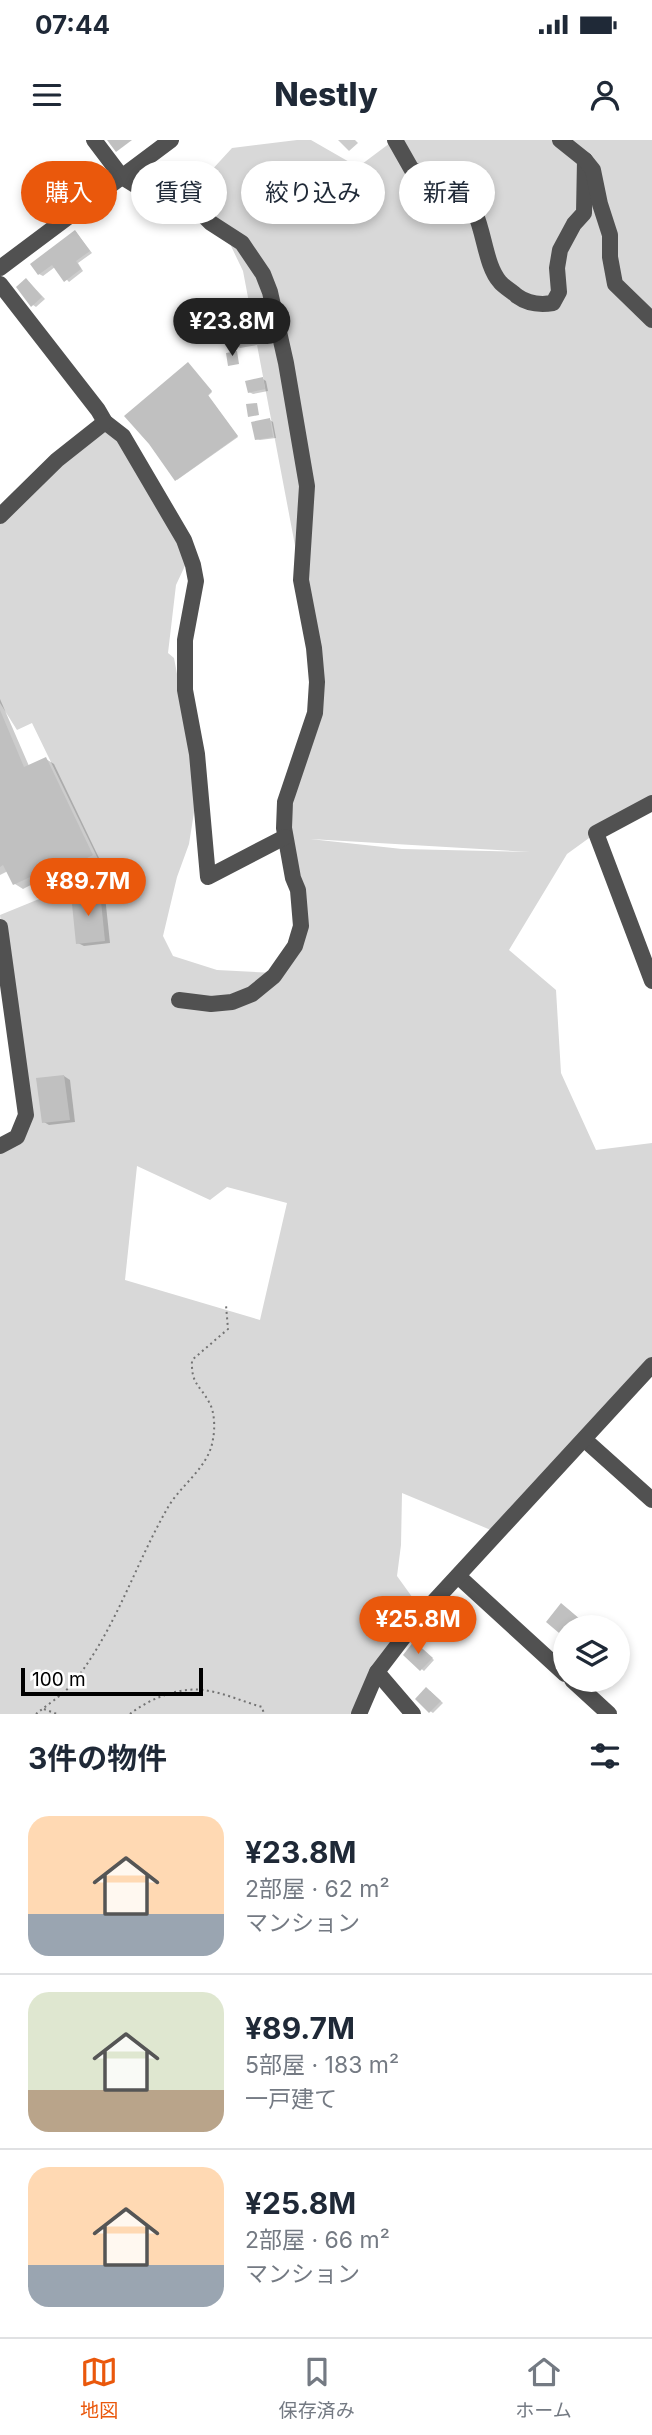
<!DOCTYPE html>
<html lang="ja">
<head>
<meta charset="utf-8">
<style>
  body { margin:0; font-family:Inter,"Noto Sans JP",sans-serif; background:#f2f2f3; color:#1f2937; height:100vh; display:flex; flex-direction:column; font-size:26px; white-space:nowrap }
  * { box-sizing:border-box; margin:0 }
  p { font-size:23px; color:#747a83 }
  .icon { flex:none; width:38px; height:38px; fill:none; stroke:currentColor; stroke-width:2; stroke-linecap:round; stroke-linejoin:round }
  .map { position:relative; height:1574px; overflow:hidden }
  .side { display:flex; flex-direction:column; background:#fff; flex:1 }
  .side>* { flex:none }
  .guide { position:absolute; left:21px; top:21px; width:611px; height:63px; display:flex; gap:14px }
  .controls { position:absolute; left:553px; top:1475px; display:grid; gap:14px }
  .controls a { display:grid; place-items:center; width:77px; height:77px; border-radius:50%; background:#fff; box-shadow:0 4px 10px #0003; font-size:35px }
  .scale { position:absolute; left:21px; bottom:18px; width:182px; box-sizing:border-box; padding-left:7px; border:4px solid #000; border-top:0; font-size:19px; line-height:24px; white-space:nowrap; color:#000; -webkit-text-stroke:5px #fff; paint-order:stroke }
  .price { position:absolute; translate:-50% -60px; padding:0 16px; border-radius:24px; background:#ea580c; color:#fff; font-size:23px; line-height:46px; filter:drop-shadow(0 2px 4px #0008) }
  .price::after { content:''; position:absolute; left:50%; top:42px; width:21px; height:16px; margin-left:-10px; background:inherit; clip-path:polygon(0 0,100% 0,50% 100%) }
  .price.active { background:#222; color:#fff }
  ul { padding:0; list-style:none }
  li { display:flex; align-items:center; gap:21px; height:175px; padding:0 28px }
  li+li { border-top:2px solid #e0e1e3 }
  li span { display:grid; place-items:center; flex:none; width:196px; height:140px; border-radius:21px; color:#555 }
  li>.icon { margin-inline-start:auto }
  span .icon { width:84px; height:84px; fill:#fffc; stroke-width:1 }
  li b { font-size:30px }
  h2 { display:flex; justify-content:space-between; align-items:center; height:84px; padding:0 28px; font-size:30px }
  .tag { padding:0 24px; border-radius:32px; background:#fff; box-shadow:0 4px 10px #0003; font-size:24px; line-height:63px }
  .tag.active { background:#ea580c; color:#fff }
  .status { display:flex; justify-content:space-between; align-items:center; height:49px; padding:0 35px; background:#fff; direction:ltr }
  .status svg { height:19px; fill:currentColor }
  header { display:flex; justify-content:space-between; align-items:center; height:91px; padding:0 28px; background:#fff; font-size:32px; font-weight:800 }
  .tab-bar { display:flex; justify-content:space-around; align-items:center; height:98px; border-top:2px solid #e0e1e3; background:#fff; font-size:19px; color:#747a83 }
  .tab-bar a { display:grid; justify-items:center; gap:4px }
  .tab-bar .active { color:#ea580c }
  .map>svg:first-child { display:block }
  .green { fill:#d8d8d8; fill-rule:evenodd }
  .shadow { fill:#0003 }
  .building { fill:#c0c0c0 }
  .lines { fill:none; stroke-linecap:round; stroke-linejoin:round }
  .path { stroke:#737373; stroke-width:2; stroke-dasharray:2 3.5; stroke-linecap:butt }
  .minor { stroke:#515151; stroke-width:16 }
</style>
</head>
<body>
<div class="status"><b>07:44</b><svg viewBox="0 0 49 12"><path d="M0 12V9h3v3zM5 12V6h3v6zM10 12V3h3v9zM15 12V0h3v12zM26 1h20v11H26zM47 4h2v5h-2z"/></svg></div>
<header><svg class="icon" aria-label="menu" viewBox="0 0 24 24"><path d="M4 6h16M4 12h16M4 18h16"/></svg>Nestly<svg class="icon" aria-label="person" viewBox="0 0 24 24"><circle cx="12" cy="8" r="4"/><path d="M4 21q1-7 8-7t8 7"/></svg></header>
<div class="map">
<svg width="652" height="1574" viewBox="0 0 652 1574">
  <rect width="100%" height="100%" fill="#fff"/>
  <path class="green" d="M297,0H311L358,27L394,0H652V663L596,693L567,714L509,810L556,850L561,933L596,1010L652,1003V1225L498,1393L402,1353L401,1405L397,1436L420,1468L352,1574H0V1004L22,988L0,775L115,728V720L99,721L32,583L17,590L0,563V375L105,282L128,304L190,415L176,445L168,513L174,518L189,598L195,666L189,704L177,737L163,796L173,816L217,830L276,833L297,800L285,697L315,573L297,416L243,131L220,83L186,64L209,33L232,8ZM310,699L531,712H532L402,709ZM137,1026L210,1060L227,1047L287,1063L260,1180L125,1140Z"/>
  <g class="shadow">
    <polygon points="338,0 355,0 358,3 349,11"/>
    <polygon points="76,92 92,113 78,123 83,131 69,142 55,127 43,136 39,134 32,125"/>
    <polygon points="29,142 45,159 36,167 33,165"/>
    <polygon points="241,163 244,164 248,188 254,190 257,205 240,208 237,206 233,183 227,181"/>
    <polygon points="189,225 212,252 208,256 238,297 177,340"/>
    <polygon points="263,239 266,241 268,251 253,254 249,252"/>
    <polygon points="270,280 273,282 276,298 260,300 256,299"/>
    <polygon points="0,559 29,626 46,619 54,624 100,720 65,737 56,732 23,749 15,744 8,731 0,735"/>
    <polygon points="100,752 105,756 110,803 84,806 78,803"/>
    <polygon points="64,936 70,940 75,982 49,985 44,982"/>
    <polygon points="565,1467 583,1482 579,1488 565,1488 565,1496 548,1481"/>
    <polygon points="417,1505 434,1520 424,1531 405,1515"/>
    <polygon points="430,1551 443,1563 433,1573 430,1571"/>
  </g>
  <g class="building">
    <polygon points="107,0 132,0 116,12"/>
    <polygon points="75,90 90,111 76,121 81,129 64,142 52,125 38,135 30,124"/>
    <polygon points="26,138 42,157 31,167 16,147"/>
    <polygon points="241,161 245,187 251,186 254,204 235,207 231,181 226,182 222,164"/>
    <polygon points="237,211 239,224 228,226 226,213"/>
    <polygon points="188,222 212,251 208,255 238,296 175,341 149,304 124,276"/>
    <polygon points="263,237 265,249 248,253 245,241"/>
    <polygon points="257,263 259,275 248,277 246,264"/>
    <polygon points="270,278 273,297 255,300 251,282"/>
    <polygon points="0,570 24,627 46,617 93,715 56,734 54,726 13,745 3,725 0,727"/>
    <polygon points="100,751 105,801 76,804 71,754"/>
    <polygon points="64,935 70,980 42,983 36,938"/>
    <polygon points="561,1463 581,1480 574,1488 565,1488 565,1498 546,1482"/>
    <polygon points="414,1501 433,1518 420,1531 403,1515"/>
    <polygon points="426,1547 441,1561 429,1573 415,1559"/>
  </g>
  <g class="lines">
    <g class="path">
      <polyline points="44,1569 57,1574"/>
      <path d="M36,1574C48,1564 63,1555 73,1543C115,1491 134,1427 167,1369C180,1345 209,1328 213,1299C215,1289 215,1272 209,1262C199,1244 191,1244 192,1220L228,1189L226,1165"/>
      <path d="M130,1574C150,1558 183,1545 209,1551C227,1554 244,1562 262,1567L264,1574"/>
    </g>
    <g class="minor">
      <polyline points="94,0 122,37 156,58 186,64 197,69 211,83 242,103 263,134 270,152 286,223 307,346 301,440 314,508 317,542 315,573 285,662 284,688 293,738 298,750 301,786 295,806 274,836 252,854 232,862 211,864 179,860"/>
      <path d="M395,0L412,30C427,34 446,38 458,48C486,71 481,121 500,142C504,147 512,151 517,156C528,164 541,165 553,163L559,152L557,128L560,110L574,84L584,73L585,20"/>
      <polyline points="560,0 585,20 593,30 600,64 610,95 610,117 615,144 652,180"/>
      <polyline points="0,128 171,0"/>
      <polyline points="0,144 98,270 105,282 123,296 184,400 193,425 196,441 185,500 185,550 197,614 208,737 285,697"/>
      <polyline points="0,376 57,320 105,282"/>
      <polyline points="652,663 596,693 652,841"/>
      <polyline points="0,787 26,975 17,997 0,1006"/>
      <polyline points="585,1300 652,1360"/>
      <polyline points="458,1436 565,1534"/>
      <polyline points="377,1532 413,1574"/>
      <polyline points="572,1540 609,1574"/>
      <polyline points="359,1574 377,1532 416,1481 652,1225"/>
    </g>
  </g>
</svg>
<div class="controls">
<a><svg class="icon" aria-label="layers" viewBox="0 0 24 24"><path d="M12 4l9 5-9 5-9-5zM3 14l9 5 9-5"/></svg></a>
</div>
<div class="scale">100 m</div>
<b class="price active" style="left:232px;top:218px">¥23.8M</b>
<b class="price" style="left:88px;top:778px">¥89.7M</b>
<b class="price" style="left:418px;top:1516px">¥25.8M</b>
<div class="guide">
<a class="tag active">購入</a>
<a class="tag">賃貸</a>
<a class="tag">絞り込み</a>
<a class="tag">新着</a>
</div>
</div>
<section class="side">
<h2>3件の物件<svg class="icon" aria-label="filters" viewBox="0 0 24 24"><path d="M4 7h16M4 17h16"/><circle cx="9" cy="7" r="2"/><circle cx="15" cy="17" r="2"/></svg></h2>
<ul>
<li><span style="background:linear-gradient(#ffd9b3 70%,#9aa5b1 0)"><svg class="icon" aria-label="home" viewBox="0 0 24 24"><path d="M3 11l9-7 9 7M6 9v11h12V9"/></svg></span><div><b>¥23.8M</b><p>2部屋 · 62 m²</p><p>マンション</p></div></li>
<li><span style="background:linear-gradient(#dfe7d0 70%,#b9a48a 0)"><svg class="icon" aria-label="home" viewBox="0 0 24 24"><path d="M3 11l9-7 9 7M6 9v11h12V9"/></svg></span><div><b>¥89.7M</b><p>5部屋 · 183 m²</p><p>一戸建て</p></div></li>
<li><span style="background:linear-gradient(#ffd9b3 70%,#9aa5b1 0)"><svg class="icon" aria-label="home" viewBox="0 0 24 24"><path d="M3 11l9-7 9 7M6 9v11h12V9"/></svg></span><div><b>¥25.8M</b><p>2部屋 · 66 m²</p><p>マンション</p></div></li>
</ul>
</section>
<nav class="tab-bar">
<a class="active"><svg class="icon" aria-label="map" viewBox="0 0 24 24"><path d="M3 6l6-2 6 2 6-2v14l-6 2-6-2-6 2zM9 4v14M15 6v14"/></svg>地図</a>
<a><svg class="icon" aria-label="saved" viewBox="0 0 24 24"><path d="M7 4h10v16l-5-4-5 4z"/></svg>保存済み</a>
<a><svg class="icon" aria-label="home" viewBox="0 0 24 24"><path d="M3 11l9-7 9 7M6 9v11h12V9"/></svg>ホーム</a>
</nav>
</body>
</html>
